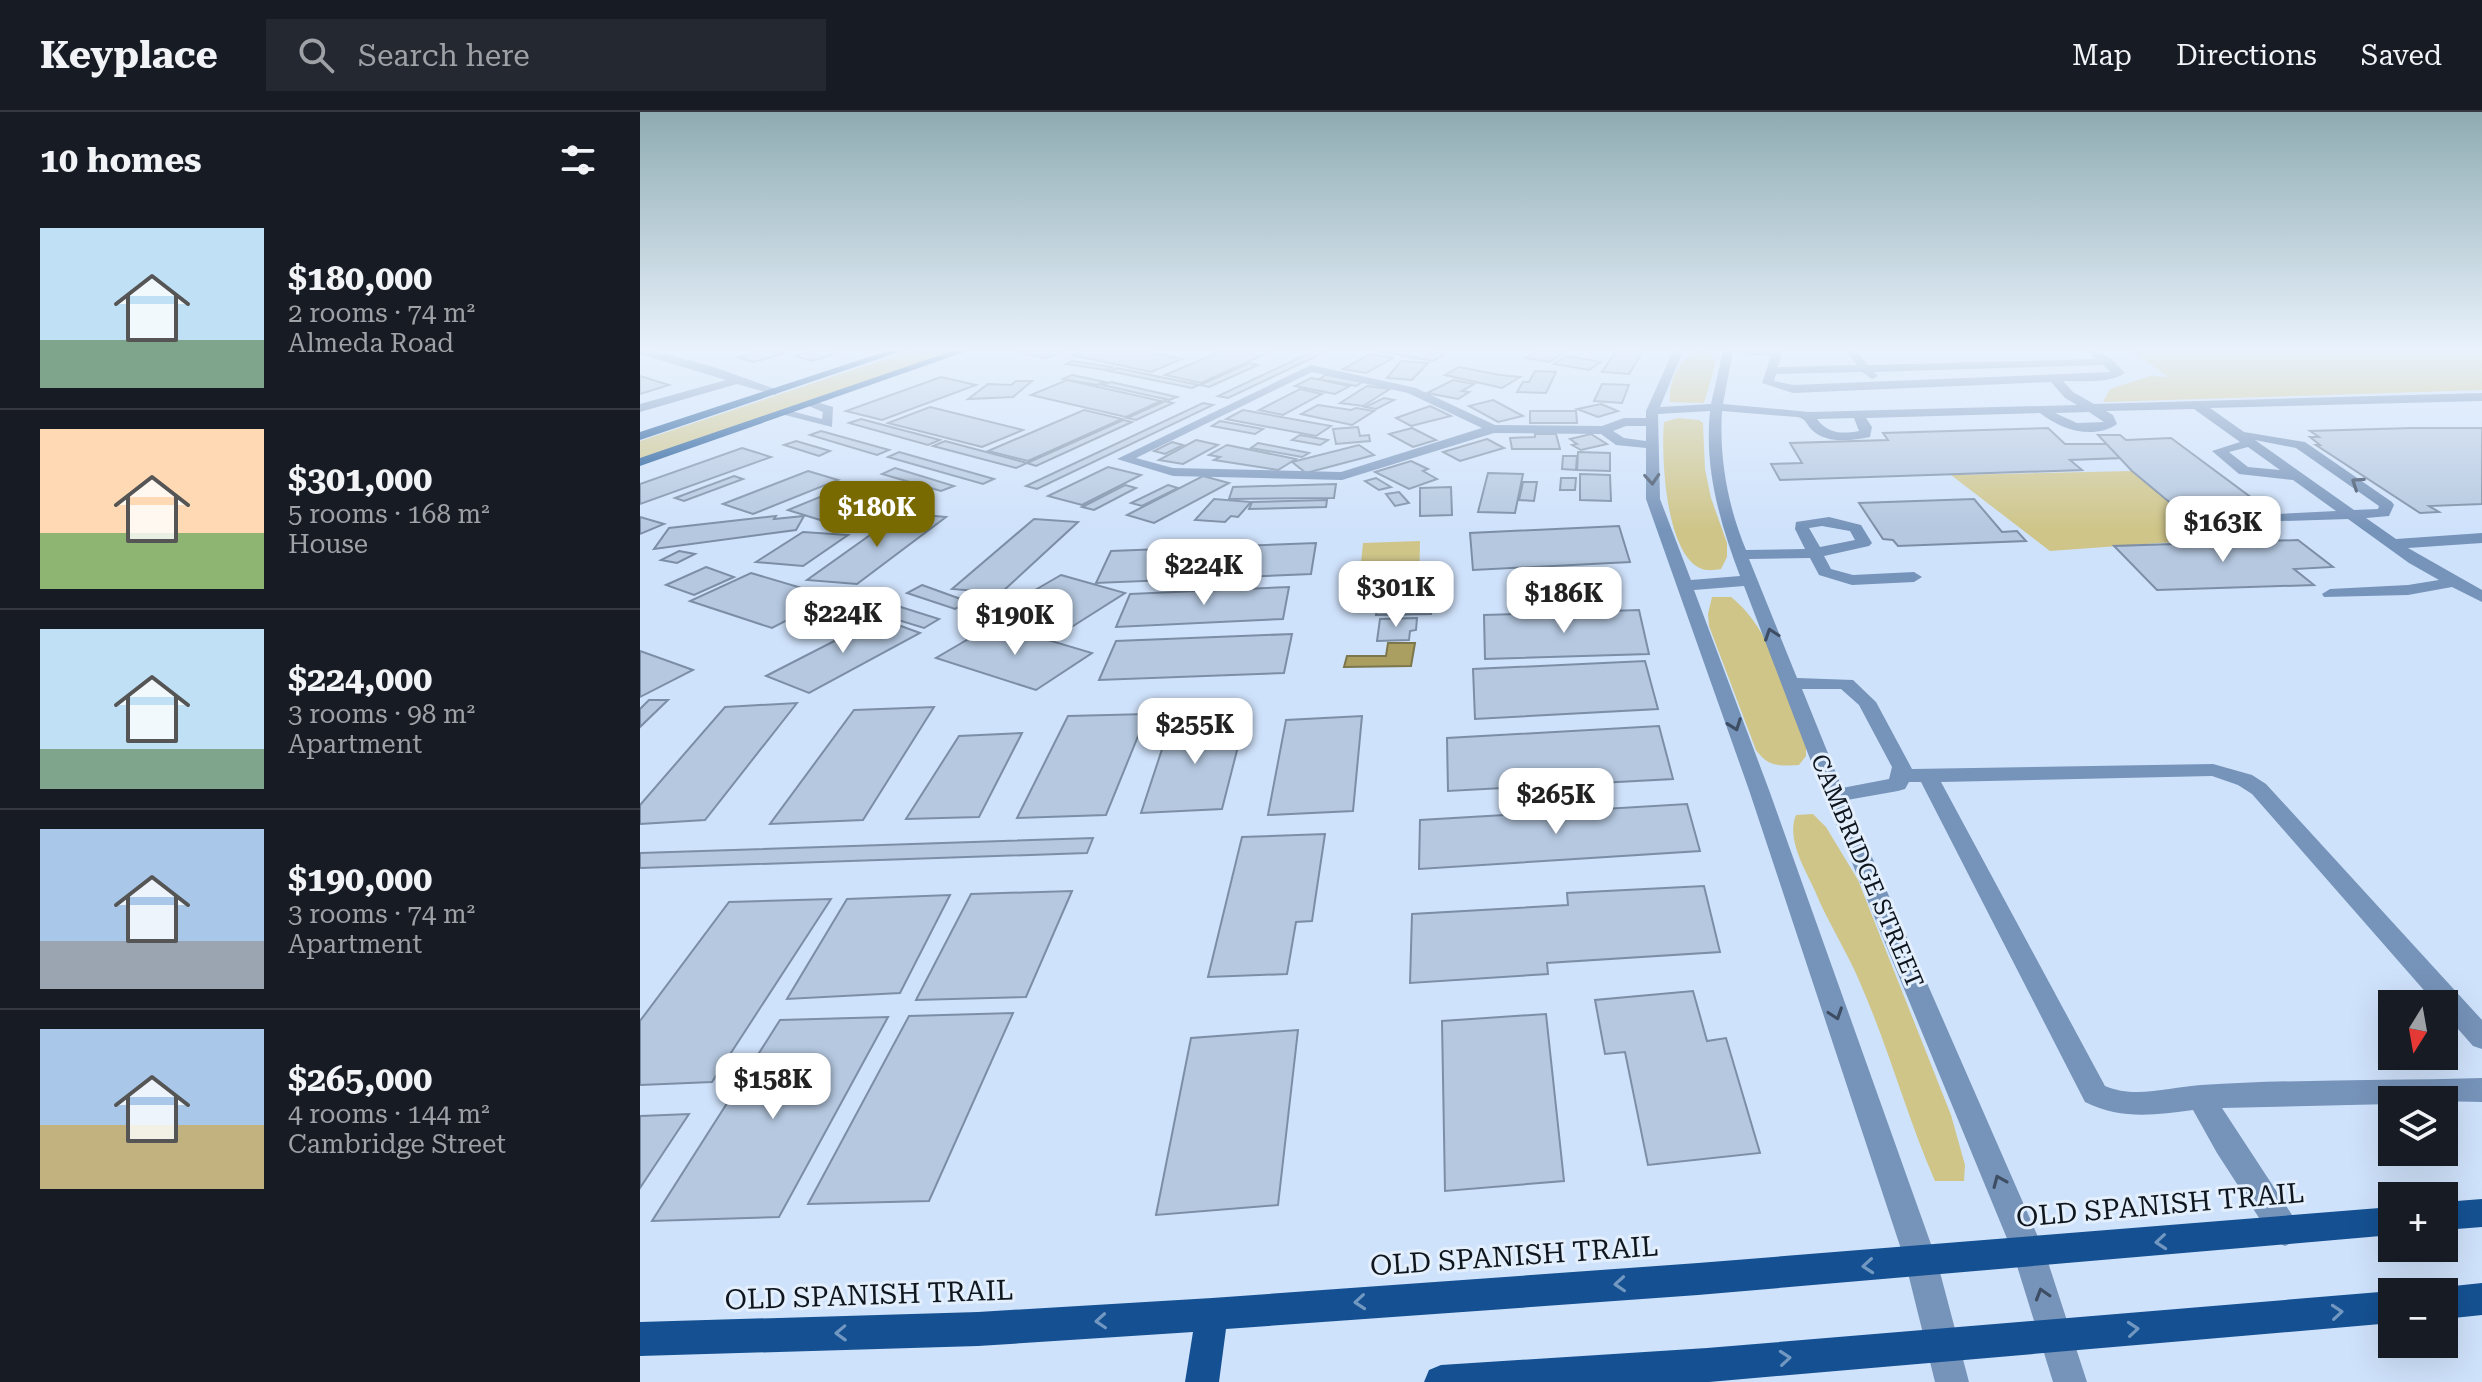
<!DOCTYPE html>
<html lang="en">
<head>
<meta charset="utf-8">
<style>
  body { margin:0; font-family:"Roboto Serif",serif; background:#242831; color:#f1f3f6; height:100vh; display:flex; flex-direction:column; font-size:30px; white-space:nowrap }
  * { box-sizing:border-box; margin:0 }
  p { font-size:26px; color:#9ea1a6 }
  .icon { flex:none; width:44px; height:44px; fill:none; stroke:currentColor; stroke-width:2; stroke-linecap:round; stroke-linejoin:round }
  .map { position:relative; flex:1; overflow:hidden }
  .details { display:flex; flex-direction:column; background:#171b24; width:640px }
  .details>* { flex:none }
  .needle { width:52px; rotate:191deg }
  .tools { position:absolute; left:1738px; top:878px; display:grid; gap:16px }
  .tools a { display:grid; place-items:center; width:80px; height:80px; border-radius:0px; background:#171b24; box-shadow:0 8px 32px #0002; font-size:40px }
  .price { position:absolute; translate:-50% -68px; padding:0 18px; border-radius:16px; background:#fff; color:#222; font-size:26px; line-height:52px; filter:drop-shadow(0 2px 4px #0008) }
  .price::after { content:''; position:absolute; left:50%; top:48px; width:24px; height:18px; margin-left:-12px; background:inherit; clip-path:polygon(0 0,100% 0,50% 100%) }
  .price.on { background:#786a01; color:#fff }
  ul { padding:0; list-style:none }
  li { display:flex; align-items:center; gap:24px; height:200px; padding:0 40px }
  li+li { border-top:2px solid #363941 }
  li span { display:grid; place-items:center; flex:none; width:224px; height:160px; border-radius:0px; color:#555 }
  li>.icon { margin-inline-start:auto }
  span .icon { width:96px; height:96px; fill:#fffc; stroke-width:1 }
  li b { font-size:34px }
  h2 { display:flex; justify-content:space-between; align-items:center; height:96px; padding:0 40px; font-size:34px }
  header { display:flex; align-items:center; gap:48px; box-sizing:border-box; height:112px; padding:0 40px; background:#171b24; border-bottom:2px solid #363941 }
  header strong { font-size:38px }
  nav { display:flex; gap:44px; margin-inline-start:auto; font-size:28px }
  .search { width:560px; height:72px; background:#242831; display:flex; align-items:center; gap:20px; box-sizing:border-box; padding:0 28px; border-radius:0px; color:#9ea1a6; font-size:30px }
  main { display:flex; flex:1; min-height:0 }
  .map>svg:first-child { display:block }
  .green { fill:#cfc589 }
  .water { fill:#aa9f60; stroke:#7c764c; stroke-width:2 }
  .building { fill:#b5c8e0; stroke:#7c8ea5; stroke-width:2 }
  .lines { fill:none; stroke-linecap:round; stroke-linejoin:round }
  .minor { fill:#7693b9; fill-rule:evenodd }
  .major { fill:#155192; fill-rule:evenodd }
  .oneway { stroke:#3d4e64 }
  .oneway2 { stroke:#7298c2 }
  .labels { text-anchor:middle; dominant-baseline:central; stroke-width:6; stroke-linejoin:round; paint-order:stroke }
  .street-label { font-size:24px; fill:#0f161e; stroke:#e3effd }
  .near-street-label { font-size:28px; fill:#0f161e; stroke:#e3effd }
</style>
</head>
<body>
<header>
<strong>Keyplace</strong>
<div class="search"><svg class="icon" aria-label="search" viewBox="0 0 24 24"><circle cx="10" cy="10" r="6"/><path d="M15 15l6 6"/></svg>Search here</div>
<nav><a>Map</a><a>Directions</a><a>Saved</a></nav>
</header>
<main>
<section class="details">
<h2>10 homes<svg class="icon" aria-label="filters" viewBox="0 0 24 24"><path d="M4 7h16M4 17h16"/><circle cx="9" cy="7" r="2"/><circle cx="15" cy="17" r="2"/></svg></h2>
<ul>
<li><span style="background:linear-gradient(#bfe0f5 70%,#7fa58c 0)"><svg class="icon" aria-label="home" viewBox="0 0 24 24"><path d="M3 11l9-7 9 7M6 9v11h12V9"/></svg></span><div><b>$180,000</b><p>2 rooms · 74 m²</p><p>Almeda Road</p></div></li>
<li><span style="background:linear-gradient(#ffd9b3 65%,#8fb573 0)"><svg class="icon" aria-label="home" viewBox="0 0 24 24"><path d="M3 11l9-7 9 7M6 9v11h12V9"/></svg></span><div><b>$301,000</b><p>5 rooms · 168 m²</p><p>House</p></div></li>
<li><span style="background:linear-gradient(#bfe0f5 75%,#7fa58c 0)"><svg class="icon" aria-label="home" viewBox="0 0 24 24"><path d="M3 11l9-7 9 7M6 9v11h12V9"/></svg></span><div><b>$224,000</b><p>3 rooms · 98 m²</p><p>Apartment</p></div></li>
<li><span style="background:linear-gradient(#a9c7e8 70%,#9aa5b1 0)"><svg class="icon" aria-label="home" viewBox="0 0 24 24"><path d="M3 11l9-7 9 7M6 9v11h12V9"/></svg></span><div><b>$190,000</b><p>3 rooms · 74 m²</p><p>Apartment</p></div></li>
<li><span style="background:linear-gradient(#a9c7e8 60%,#c2b280 0)"><svg class="icon" aria-label="home" viewBox="0 0 24 24"><path d="M3 11l9-7 9 7M6 9v11h12V9"/></svg></span><div><b>$265,000</b><p>4 rooms · 144 m²</p><p>Cambridge Street</p></div></li>
</ul>
</section>
<div class="map">
<svg width="1842" height="1270" viewBox="0 0 1842 1270">
  <rect width="100%" height="100%" fill="#cfe2fb"/>
  <g class="green">
    <polygon points="270,239 313,239 0,347 0,329"/>
    <path d="M1058,239L1069,240L1076,250L1064,291L1030,290C1028,270 1039,247 1058,239Z"/>
    <polygon points="1491,239 1842,239 1842,278 1463,290 1470,277 1510,264 1529,265"/>
    <path d="M1038,306L1059,308L1063,311L1065,357L1071,386L1087,431V445L1081,457C1075,458 1067,459 1062,457C1025,443 1021,343 1024,310Z"/>
    <polygon points="1492,359 1575,427 1410,439 1311,363"/>
    <polygon points="780,429 779,478 718,481 723,431"/>
    <path d="M1072,485H1091C1134,519 1148,586 1166,635V644L1159,653C1139,654 1128,655 1116,638L1069,514L1068,502Z"/>
    <path d="M1173,702L1186,715L1218,768L1311,1003L1325,1053L1324,1069H1295C1267,1005 1249,937 1221,873C1208,841 1188,811 1175,779C1165,757 1146,727 1156,703Z"/>
  </g>
  <polygon class="water" points="748,531 775,531 771,554 704,555 707,544 746,544"/>
  <g class="building">
    <polygon points="121,239 146,241 113,250 97,245"/>
    <polygon points="172,239 191,239 198,241 172,249 155,244"/>
    <polygon points="374,239 425,239 406,246"/>
    <polygon points="444,239 502,239 542,247 511,260 432,243"/>
    <polygon points="582,239 632,239 561,271 525,263"/>
    <polygon points="674,239 687,239 588,286 578,284"/>
    <polygon points="737,239 787,239 805,242 793,249"/>
    <polygon points="898,239 927,239 909,250 885,246"/>
    <polygon points="976,239 1003,239 989,262 962,260"/>
    <polygon points="730,242 753,246 726,261 703,257"/>
    <polygon points="927,244 961,250 949,258 914,252"/>
    <polygon points="432,249 472,255 466,258 426,252"/>
    <polygon points="761,249 788,251 772,268 747,266"/>
    <polygon points="609,251 618,253 569,275 560,273"/>
    <polygon points="819,255 860,263 880,265 862,276 805,263"/>
    <polygon points="477,256 559,273 552,276 469,259"/>
    <polygon points="895,259 916,260 906,281 877,280 883,270 889,270"/>
    <polygon points="432,263 465,270 457,273 423,267"/>
    <polygon points="686,263 723,270 716,274 679,267"/>
    <polygon points="0,264 29,273 0,282"/>
    <polygon points="301,265 336,273 242,308 206,299"/>
    <polygon points="671,266 710,274 695,282 655,274"/>
    <polygon points="427,268 521,289 486,305 391,283"/>
    <polygon points="813,268 834,272 822,279 829,280 818,287 787,281"/>
    <polygon points="376,269 392,269 373,285 328,287 348,272 371,273"/>
    <polygon points="471,270 537,285 529,288 462,273"/>
    <polygon points="962,272 989,273 982,291 954,289"/>
    <polygon points="727,274 750,277 723,294 700,291"/>
    <polygon points="660,277 682,282 643,303 619,298"/>
    <polygon points="744,286 754,288 736,297 725,295"/>
    <polygon points="853,288 883,304 858,310 829,294"/>
    <polygon points="525,289 533,291 496,308 487,306"/>
    <polygon points="563,291 573,293 397,377 386,374"/>
    <polygon points="961,292 978,299 958,305 937,297"/>
    <polygon points="678,293 711,298 716,296 734,299 712,313 661,302"/>
    <polygon points="790,294 811,304 771,314 756,306"/>
    <polygon points="290,295 383,318 342,335 248,311"/>
    <polygon points="444,298 482,307 388,349 348,339"/>
    <polygon points="603,298 691,314 676,324 586,307"/>
    <polygon points="890,299 936,299 937,311 890,311"/>
    <polygon points="221,307 300,328 288,333 209,311"/>
    <polygon points="483,308 492,310 396,354 387,351"/>
    <polygon points="580,309 623,317 615,322 572,314"/>
    <polygon points="718,315 720,324 729,323 730,329 696,332 693,317"/>
    <polygon points="772,316 796,328 773,335 749,322"/>
    <polygon points="1408,316 1425,332 1468,332 1482,346 1430,348 1442,358 1140,368 1131,352 1162,351 1150,331 1248,328 1243,321"/>
    <polygon points="1772,316 1842,316 1842,392 1789,394 1799,400 1780,401 1676,333 1680,333 1670,325 1679,325 1670,319"/>
    <polygon points="181,319 249,338 237,343 170,323"/>
    <polygon points="895,322 916,322 920,337 872,337 870,326 895,325"/>
    <polygon points="951,322 967,332 941,338 932,333 937,332 930,327"/>
    <polygon points="660,323 688,328 680,333 652,328"/>
    <polygon points="1458,323 1480,323 1486,328 1531,326 1624,395 1540,399 1492,359"/>
    <polygon points="847,327 864,336 820,349 803,340"/>
    <polygon points="556,328 578,333 543,352 519,348"/>
    <polygon points="156,329 190,339 179,344 144,333"/>
    <polygon points="305,329 387,351 376,356 293,334"/>
    <polygon points="532,330 543,333 525,342 514,339"/>
    <polygon points="618,331 669,341 662,345 611,336"/>
    <polygon points="587,333 656,347 638,358 574,348 580,345 569,343"/>
    <polygon points="719,333 734,343 666,361 652,350"/>
    <polygon points="102,336 131,345 0,392 0,372"/>
    <polygon points="259,340 354,367 343,372 248,345"/>
    <polygon points="938,340 970,341 970,359 937,358"/>
    <polygon points="923,344 937,344 936,358 922,357"/>
    <polygon points="771,349 788,357 783,359 797,367 769,377 735,360"/>
    <polygon points="468,355 501,363 442,393 408,384"/>
    <polygon points="255,356 314,374 301,379 242,362"/>
    <polygon points="168,359 198,368 113,402 83,392"/>
    <polygon points="848,361 883,362 875,401 838,400"/>
    <polygon points="940,362 970,363 971,389 940,388"/>
    <polygon points="94,364 103,367 44,389 35,386"/>
    <polygon points="563,364 589,371 514,411 487,403"/>
    <polygon points="736,366 751,375 739,378 725,369"/>
    <polygon points="921,366 936,366 935,378 920,378"/>
    <polygon points="883,370 897,370 894,389 879,388"/>
    <polygon points="696,372 694,386 589,387 593,375"/>
    <polygon points="485,373 496,376 454,398 442,395"/>
    <polygon points="528,373 538,376 502,394 491,391"/>
    <polygon points="811,375 812,403 780,404 780,376"/>
    <polygon points="197,378 254,395 206,416 148,398"/>
    <polygon points="759,380 769,391 755,394 746,382"/>
    <polygon points="574,387 611,390 598,405 591,404 585,410 555,408"/>
    <polygon points="1334,387 1362,420 1377,419 1386,429 1258,434 1253,428 1243,427 1219,391"/>
    <polygon points="687,388 686,395 609,397 612,390"/>
    <polygon points="261,401 306,405 217,472 167,468"/>
    <polygon points="136,404 134,407 164,404 156,418 14,437 29,416"/>
    <polygon points="0,405 24,412 0,422"/>
    <polygon points="394,407 438,410 361,481 312,477"/>
    <polygon points="979,414 990,450 833,458 830,421"/>
    <polygon points="163,420 208,423 163,454 116,450"/>
    <polygon points="1658,428 1693,455 1654,457 1674,473 1517,478 1474,434"/>
    <polygon points="676,431 671,462 456,471 471,439"/>
    <polygon points="39,439 55,442 37,451 21,448"/>
    <polygon points="66,455 94,465 54,483 26,473"/>
    <polygon points="111,461 192,485 132,516 50,489"/>
    <polygon points="421,463 485,481 430,516 364,496"/>
    <polygon points="282,473 329,490 315,497 267,481"/>
    <polygon points="649,475 643,507 476,515 490,482"/>
    <polygon points="793,480 791,502 736,503 740,481"/>
    <polygon points="248,491 299,507 284,516 232,500"/>
    <polygon points="999,498 1009,542 845,547 844,503"/>
    <polygon points="239,506 280,521 169,581 126,564"/>
    <polygon points="777,506 776,518 770,519 769,528 737,529 740,507"/>
    <polygon points="354,512 452,541 396,578 296,546"/>
    <polygon points="652,522 644,561 459,568 476,529"/>
    <polygon points="0,539 53,558 0,585"/>
    <polygon points="1005,549 1018,597 835,607 833,557"/>
    <polygon points="9,588 28,588 0,615 0,597"/>
    <polygon points="157,591 65,708 0,712 0,693 85,595"/>
    <polygon points="294,595 223,708 130,712 214,598"/>
    <polygon points="507,602 466,703 377,706 428,604"/>
    <polygon points="722,604 713,699 628,703 646,608"/>
    <polygon points="605,607 582,697 501,701 531,610"/>
    <polygon points="1019,614 1033,667 808,679 807,626"/>
    <polygon points="382,621 339,705 266,707 319,624"/>
    <polygon points="1047,692 1060,739 779,757 780,708"/>
    <polygon points="685,722 672,809 656,810 647,862 568,865 602,725"/>
    <polygon points="453,726 447,741 0,756 0,741"/>
    <polygon points="1064,774 1080,840 907,851 908,862 770,871 772,802 928,793 927,781"/>
    <polygon points="432,779 386,885 276,888 331,782"/>
    <polygon points="310,783 260,881 147,887 207,787"/>
    <polygon points="191,787 72,970 0,973 0,909 89,790"/>
    <polygon points="1053,879 1067,929 1086,926 1120,1041 1008,1053 985,940 965,942 955,888"/>
    <polygon points="373,901 289,1089 168,1092 269,904"/>
    <polygon points="906,902 924,1069 805,1079 802,909"/>
    <polygon points="248,905 139,1105 12,1109 140,908"/>
    <polygon points="658,918 638,1093 516,1103 551,926"/>
    <polygon points="49,1002 0,1076 0,1004"/>
  </g>
  <g class="lines">
    <g class="minor">
      <polygon points="0,239 15,239 74,255 141,279 135,283 97,272 0,300 0,292 86,268 0,242"/>
      <path d="M1033,239H1043L1020,295L1071,292L1083,239H1093L1083,292L1169,300L1437,293L1425,286L1411,270L1153,281L1122,271L1131,244L1099,242L1094,239H1143L1138,255L1217,253L1205,239H1216L1228,253L1456,247L1448,239C1465,238 1474,249 1485,261C1468,272 1443,269 1423,269L1433,280L1454,292L1842,281V289L1570,296L1604,320L1665,330L1752,390L1754,393L1749,404L1726,406L1756,427L1842,421V431L1768,436L1842,478V490L1812,475L1768,483L1684,485L1682,482L1690,477L1768,473L1799,468L1769,451L1708,407L1611,410V404L1616,403L1696,399L1653,368L1599,362L1572,339L1600,330L1554,297L1466,299L1473,303L1477,312C1454,328 1421,318 1400,301L1226,306L1232,315L1230,325C1211,329 1187,332 1172,318C1165,311 1167,307 1157,305L1082,299C1079,346 1088,395 1106,438L1165,437L1155,417L1156,410L1189,405L1221,413L1232,431L1229,434L1184,444L1191,457L1213,463L1274,460L1282,465L1274,470L1212,473L1179,463L1170,446L1109,447L1157,566L1213,568L1236,590L1272,657L1573,652L1612,663L1626,672L1842,908V937L1833,934L1804,901V892H1796L1612,682L1598,673L1572,664L1301,670L1465,974C1495,987 1530,975 1561,973C1654,967 1749,969 1842,966V990L1752,988V992L1582,996L1656,1109L1661,1119L1656,1129L1645,1134L1634,1129L1577,1041L1553,998C1515,1003 1481,1008 1445,990L1281,670H1269L1265,677L1258,679L1207,688L1405,1141L1447,1270H1413L1373,1141L1180,673L1104,474L1054,478L1129,678L1297,1149L1329,1270H1295L1265,1149L1109,678L1006,387V336L976,333L961,322L854,321L702,368L533,364L477,347L671,253L776,276L855,313L962,314L984,306H1006V299ZM1463,253L1471,260L1153,273L1134,269L1136,262L1222,260L1232,267L1238,264L1234,260ZM672,260L768,281L842,316L701,360L533,356L496,346ZM1070,299C1064,357 1080,411 1100,464L1051,468L1020,387L1018,302ZM1449,300L1464,310L1437,311L1415,301ZM1214,306L1219,319C1202,322 1188,322 1177,307ZM986,314H1006V329L984,326L973,319ZM1615,328L1656,336L1739,394L1738,397L1714,398ZM1608,335L1640,358L1608,355L1589,340ZM1182,414L1210,419L1215,428L1180,435L1169,416ZM1162,577H1201L1219,593L1252,655L1249,667L1202,676Z"/>
      <polygon points="170,288 193,295 192,315 137,301 143,297 182,307 183,300 164,292"/>
    </g>
    <g class="major">
      <polygon points="247,239 262,239 0,328 0,320"/>
      <polygon points="312,239 327,239 0,354 0,346"/>
      <polygon points="1842,1087 1842,1115 1804,1118 1804,1090"/>
      <polygon points="1752,1095 1752,1123 1058,1183 586,1217 579,1270 545,1270 553,1220 338,1234 0,1244 0,1210 338,1200 572,1186 1058,1151"/>
      <polygon points="1842,1171 1842,1203 1804,1207 1804,1180 1792,1180 1804,1175"/>
      <polygon points="1752,1179 1755,1180 1752,1180 1752,1211 1069,1270 784,1270 789,1258 801,1253 1067,1236"/>
    </g>
  </g>
  <defs><path id="oneway-chevron" d="M-2-3.5L2.5 0L-2 3.5" fill="none" stroke-width="1.6" stroke-linecap="round" stroke-linejoin="round" transform="scale(2)"/></defs>
  <g class="oneway">
    <use href="#oneway-chevron" transform="translate(1012 367) rotate(86)"/>
    <use href="#oneway-chevron" transform="translate(1717 371) rotate(-146)"/>
    <use href="#oneway-chevron" transform="translate(1131 522) rotate(-109)"/>
    <use href="#oneway-chevron" transform="translate(1095 613) rotate(70)"/>
    <use href="#oneway-chevron" transform="translate(1196 902) rotate(71)"/>
    <use href="#oneway-chevron" transform="translate(1359 1069) rotate(-113)"/>
    <use href="#oneway-chevron" transform="translate(1402 1182) rotate(-107)"/>
  </g>
  <g class="oneway2">
    <use href="#oneway-chevron" transform="translate(1521 1130) rotate(175)"/>
    <use href="#oneway-chevron" transform="translate(1228 1154) rotate(175)"/>
    <use href="#oneway-chevron" transform="translate(980 1172) rotate(176)"/>
    <use href="#oneway-chevron" transform="translate(720 1190) rotate(175)"/>
    <use href="#oneway-chevron" transform="translate(1697 1200) rotate(-5)"/>
    <use href="#oneway-chevron" transform="translate(461 1209) rotate(176)"/>
    <use href="#oneway-chevron" transform="translate(1493 1217) rotate(-5)"/>
    <use href="#oneway-chevron" transform="translate(201 1221) rotate(178)"/>
    <use href="#oneway-chevron" transform="translate(1145 1246) rotate(-5)"/>
  </g>
  <linearGradient id="sky" x2="0" y2="1"><stop stop-color="#8facb2"/><stop offset="0.57" stop-color="#e9f2fd"/><stop offset="1" stop-color="#e9f2fd" stop-opacity="0"/></linearGradient>
  <rect width="1842" height="417" fill="url(#sky)"/>
  <g class="labels">
    <g class="street-label">
      <text transform="translate(1227 759) rotate(67)">CAMBRIDGE STREET</text>
    </g>
    <g class="near-street-label">
      <text transform="translate(1520 1093) rotate(-5)">OLD SPANISH TRAIL</text>
      <text transform="translate(874 1144) rotate(-4)">OLD SPANISH TRAIL</text>
      <text transform="translate(229 1183) rotate(-2)">OLD SPANISH TRAIL</text>
    </g>
  </g>
</svg>
<div class="tools">
<a><svg class="needle" viewBox="-14 -14 28 28"><path d="M0-13l5 13h-10z" fill="#e53935"/><path d="M0 13l5-13h-10z" fill="#9ea1a6"/></svg></a>
<a><svg class="icon" aria-label="layers" viewBox="0 0 24 24"><path d="M12 4l9 5-9 5-9-5zM3 14l9 5 9-5"/></svg></a>
<a>+</a>
<a>−</a>
</div>
<b class="price on" style="left:237px;top:437px">$180K</b>
<b class="price" style="left:1583px;top:452px">$163K</b>
<b class="price" style="left:564px;top:495px">$224K</b>
<b class="price" style="left:756px;top:517px">$301K</b>
<b class="price" style="left:924px;top:523px">$186K</b>
<b class="price" style="left:203px;top:543px">$224K</b>
<b class="price" style="left:375px;top:545px">$190K</b>
<b class="price" style="left:555px;top:654px">$255K</b>
<b class="price" style="left:916px;top:724px">$265K</b>
<b class="price" style="left:133px;top:1009px">$158K</b>
</div>
</main>
</body>
</html>
